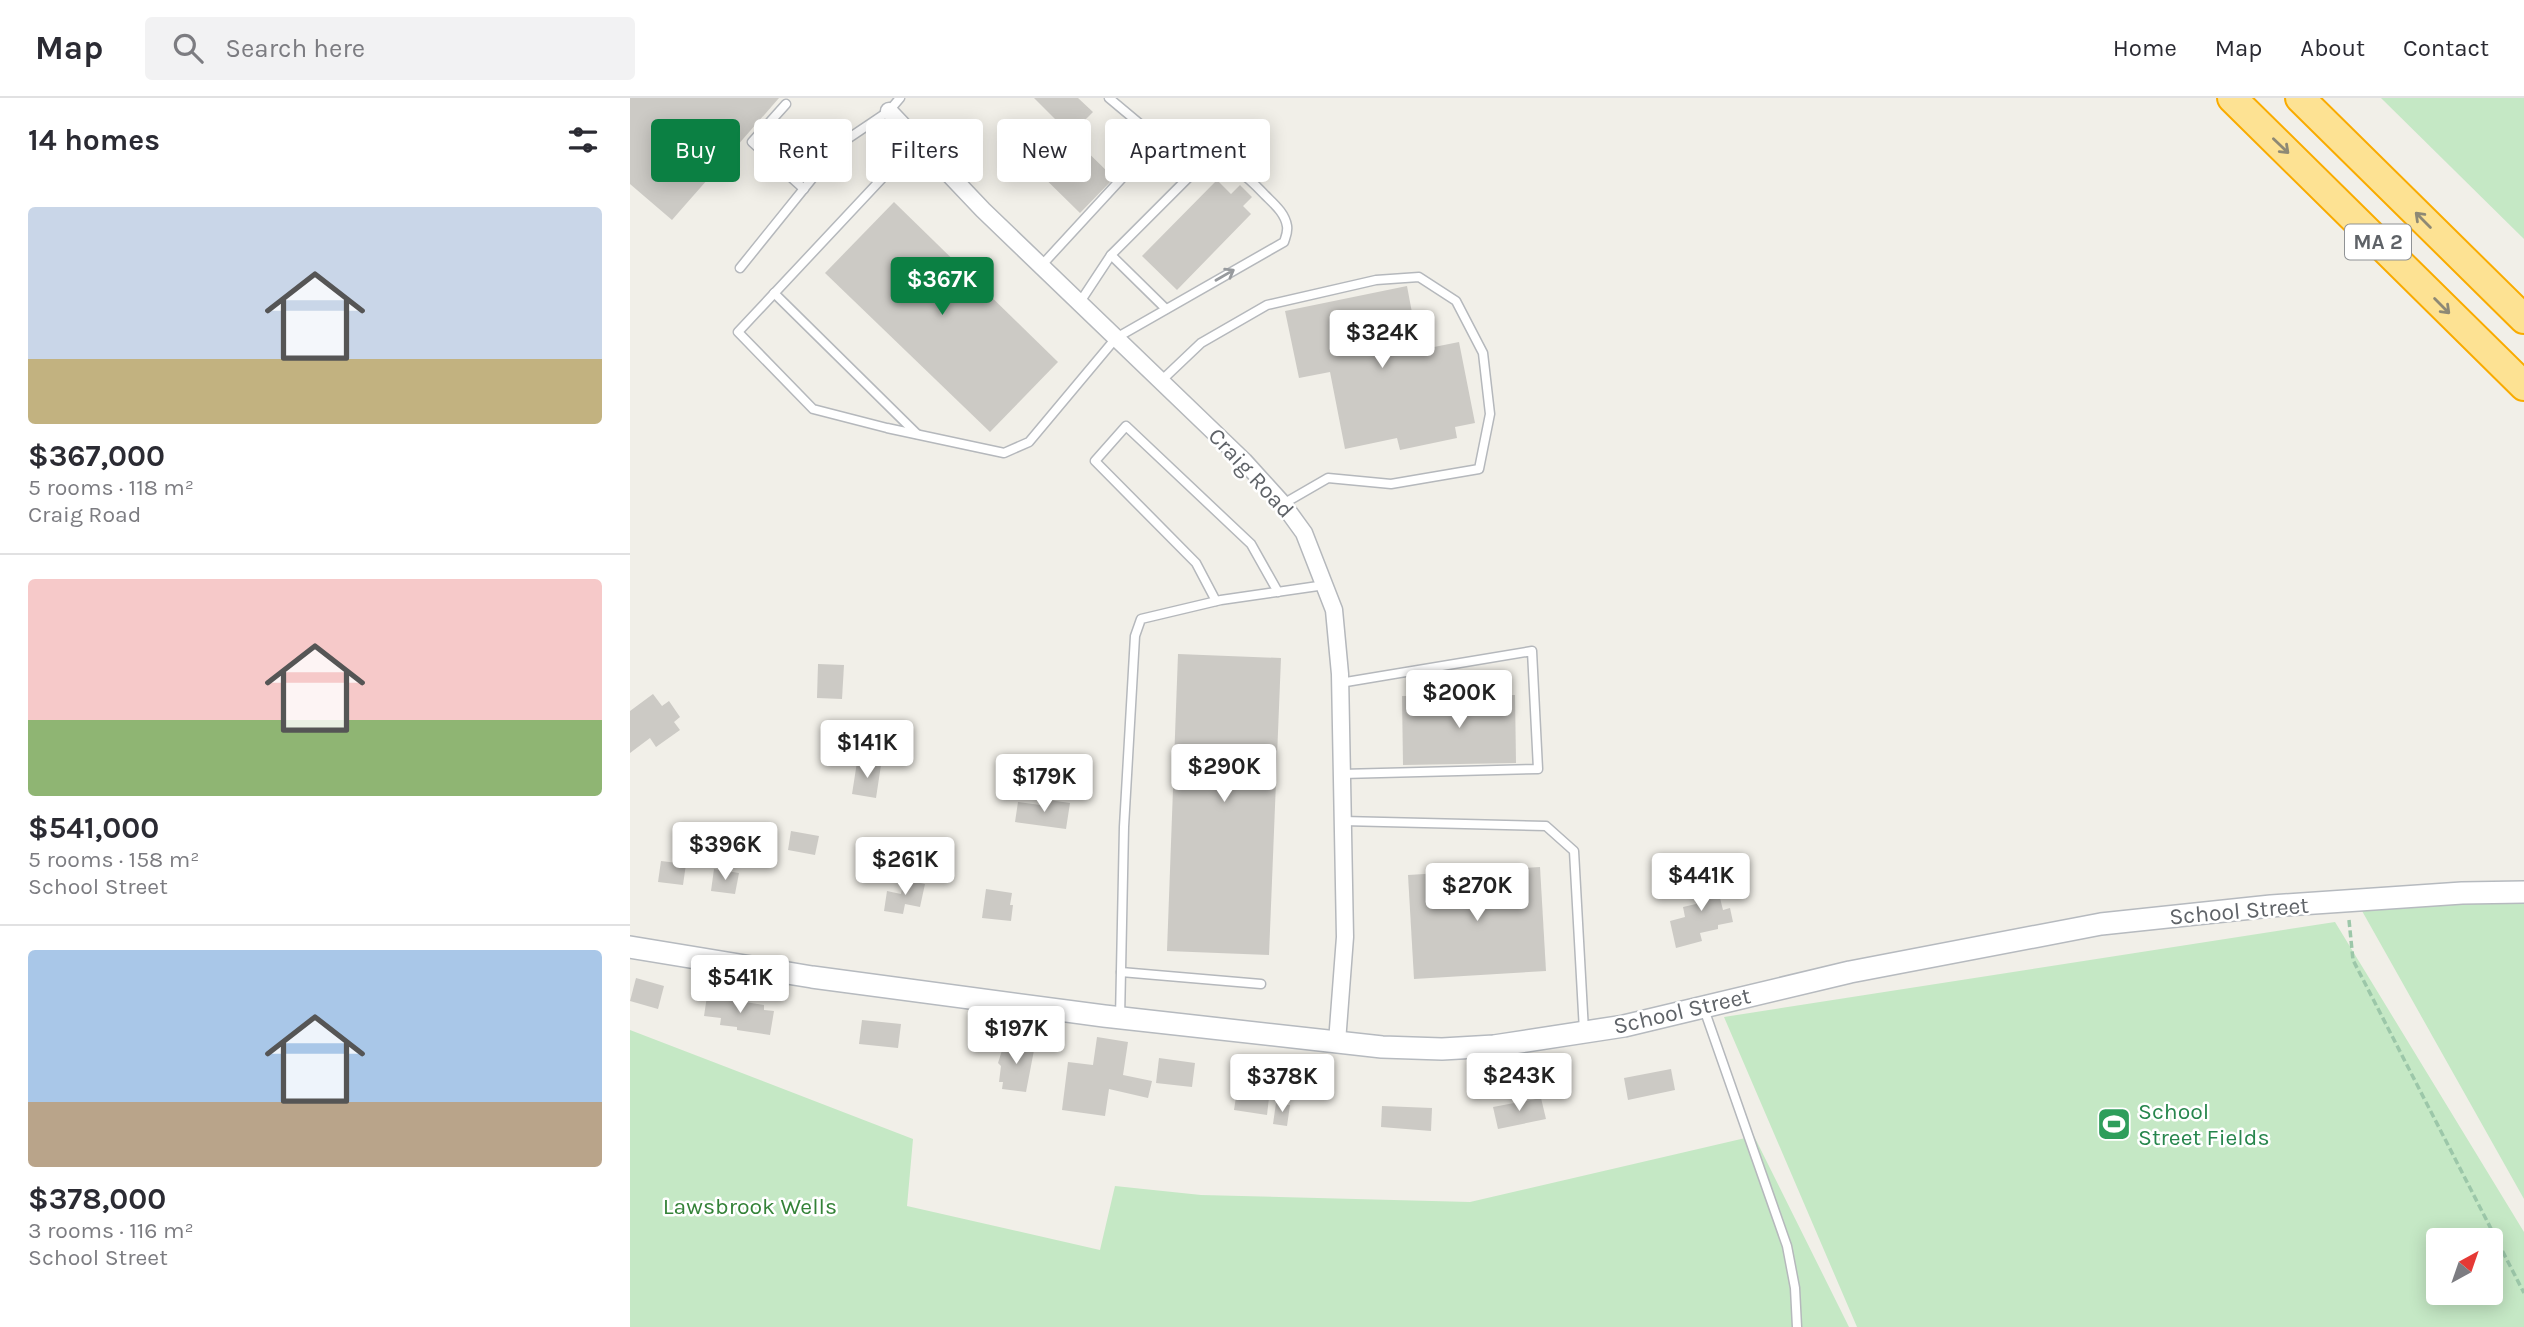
<!DOCTYPE html>
<html lang="en">
<head>
<meta charset="utf-8">
<style>
  body { margin:0; font-family:Karla,sans-serif; background:#f2f2f3; color:#2b2b33; height:100vh; display:flex; flex-direction:column; font-size:26px; white-space:nowrap }
  * { box-sizing:border-box; margin:0 }
  p { font-size:23px; color:#7c7c81 }
  .icon { flex:none; width:38px; height:38px; fill:none; stroke:currentColor; stroke-width:2; stroke-linecap:round; stroke-linejoin:round }
  .map { position:relative; flex:1; overflow:hidden }
  .panel { display:flex; flex-direction:column; background:#fff; width:630px }
  .panel>* { flex:none }
  .hud { position:absolute; left:21px; top:21px; width:665px; height:63px; display:flex; gap:14px }
  .needle { width:46px; rotate:40deg }
  .tools { position:absolute; left:1796px; top:1130px; display:grid; gap:14px }
  .tools a { display:grid; place-items:center; width:77px; height:77px; border-radius:7px; background:#fff; box-shadow:0 4px 18px #0003; font-size:35px }
  .price { position:absolute; translate:-50% -60px; padding:0 16px; border-radius:7px; background:#fff; color:#222; font-size:23px; line-height:46px; filter:drop-shadow(0 2px 4px #0008) }
  .price::after { content:''; position:absolute; left:50%; top:42px; width:21px; height:16px; margin-left:-10px; background:inherit; clip-path:polygon(0 0,100% 0,50% 100%) }
  .price.current { background:#0b8043; color:#fff }
  ul { padding:0; list-style:none }
  li { display:grid; align-content:center; gap:14px; height:371px; padding:0 28px }
  li+li { border-top:2px solid #e1e1e2 }
  li span { display:grid; place-items:center; height:217px; border-radius:7px; color:#555 }
  li>.icon { margin-inline-start:auto }
  span .icon { width:126px; height:126px; fill:#fffc; stroke-width:1 }
  li b { font-size:30px }
  h2 { display:flex; justify-content:space-between; align-items:center; height:84px; padding:0 28px; font-size:30px }
  .chip { padding:0 24px; border-radius:7px; background:#fff; box-shadow:0 4px 18px #0003; font-size:24px; line-height:63px }
  .chip.current { background:#0b8043; color:#fff }
  header { display:flex; align-items:center; gap:42px; box-sizing:border-box; height:98px; padding:0 35px; background:#fff; border-bottom:2px solid #e1e1e2 }
  header strong { font-size:33px }
  nav { display:flex; gap:38px; margin-inline-start:auto; font-size:24px }
  .search { width:490px; height:63px; background:#f2f2f3; display:flex; align-items:center; gap:18px; box-sizing:border-box; padding:0 24px; border-radius:7px; color:#7c7c81; font-size:26px }
  main { display:flex; flex:1; min-height:0 }
  .map>svg:first-child { display:block }
  .green { fill:#c5e8c5; fill-rule:evenodd }
  .building { fill:#cccac5 }
  .lines { fill:none; stroke-linecap:round; stroke-linejoin:round }
  .lane-casing { stroke:#b5b8bc; stroke-width:11 }
  .street-casing { stroke:#b5b8bc; stroke-width:19 }
  .secondary-casing { stroke:#b6babf; stroke-width:24 }
  .highway-casing { stroke:#f9ab00; stroke-width:32 }
  .path { stroke:#9cc7a9; stroke-width:3.5; stroke-dasharray:7 3.5; stroke-linecap:butt }
  .lane { stroke:#fff; stroke-width:8 }
  .street { stroke:#fff; stroke-width:16 }
  .secondary { stroke:#fff; stroke-width:21 }
  .highway { stroke:#fde293; stroke-width:28 }
  .oneway { stroke:#8e8975 }
  .oneway2 { stroke:#979a9d }
  .labels { text-anchor:middle; dominant-baseline:central; stroke-width:5; stroke-linejoin:round; paint-order:stroke }
  .shield { fill:#fff; stroke:#8f9295; stroke-width:2 }
  .shield-label { font-size:21px; font-weight:bold; fill:#5f6368 }
  .street-label { font-size:23px; fill:#5f6368; stroke:#fff }
  .leisure-label { font-size:23px; fill:#27864d; stroke:#fff; text-anchor:start }
  .park-label { font-size:23px; fill:#348238; stroke:#fff }
</style>
</head>
<body>
<header>
<strong>Map</strong>
<div class="search"><svg class="icon" aria-label="search" viewBox="0 0 24 24"><circle cx="10" cy="10" r="6"/><path d="M15 15l6 6"/></svg>Search here</div>
<nav><a>Home</a><a>Map</a><a>About</a><a>Contact</a></nav>
</header>
<main>
<section class="panel">
<h2>14 homes<svg class="icon" aria-label="filters" viewBox="0 0 24 24"><path d="M4 7h16M4 17h16"/><circle cx="9" cy="7" r="2"/><circle cx="15" cy="17" r="2"/></svg></h2>
<ul>
<li><span style="background:linear-gradient(#c9d6e8 70%,#c2b280 0)"><svg class="icon" aria-label="home" viewBox="0 0 24 24"><path d="M3 11l9-7 9 7M6 9v11h12V9"/></svg></span><div><b>$367,000</b><p>5 rooms · 118 m²</p><p>Craig Road</p></div></li>
<li><span style="background:linear-gradient(#f6c9c9 65%,#8fb573 0)"><svg class="icon" aria-label="home" viewBox="0 0 24 24"><path d="M3 11l9-7 9 7M6 9v11h12V9"/></svg></span><div><b>$541,000</b><p>5 rooms · 158 m²</p><p>School Street</p></div></li>
<li><span style="background:linear-gradient(#a9c7e8 70%,#b9a48a 0)"><svg class="icon" aria-label="home" viewBox="0 0 24 24"><path d="M3 11l9-7 9 7M6 9v11h12V9"/></svg></span><div><b>$378,000</b><p>3 rooms · 116 m²</p><p>School Street</p></div></li>
</ul>
</section>
<div class="map">
<svg width="1894" height="1229" viewBox="0 0 1894 1229">
  <rect width="100%" height="100%" fill="#f1efe8"/>
  <g class="green">
    <polygon points="1751,0 1894,0 1894,141"/>
    <polygon points="1894,803 1894,1101 1727,804"/>
    <path d="M1705,824L1894,1134V1229H1227L1094,919ZM1808,1143H1860V1195H1808Z"/>
    <polygon points="0,932 283,1041 277,1108 470,1152 485,1088 571,1097 840,1104 1124,1038 1219,1229 0,1229"/>
  </g>
  <g class="building">
    <polygon points="0,0 149,0 42,122 0,86"/>
    <polygon points="404,0 448,0 463,14 440,37 484,80 450,115 392,58 427,23"/>
    <polygon points="587,82 601,96 610,87 622,99 613,108 621,116 547,192 512,158"/>
    <polygon points="264,104 428,264 360,334 195,175"/>
    <polygon points="777,188 789,252 829,244 845,325 825,329 827,340 770,352 767,340 715,351 700,274 669,280 655,213"/>
    <polygon points="548,556 651,560 639,857 537,853"/>
    <polygon points="188,566 214,567 212,601 187,600"/>
    <polygon points="23,596 32,608 39,603 50,619 44,624 50,632 26,649 20,640 0,655 0,613"/>
    <polygon points="885,597 886,665 773,667 772,598"/>
    <polygon points="227,664 251,667 246,700 222,696"/>
    <polygon points="419,702 440,705 436,731 385,724 388,704 418,708"/>
    <polygon points="161,733 189,738 185,757 158,752"/>
    <polygon points="31,763 56,766 53,787 28,784"/>
    <polygon points="910,769 916,873 784,881 778,777"/>
    <polygon points="84,771 109,775 105,796 81,793"/>
    <polygon points="1084,776 1093,812 1100,810 1103,824 1088,827 1088,831 1070,835 1072,843 1046,850 1040,823 1055,819 1053,809 1066,806 1060,781"/>
    <polygon points="274,781 295,786 290,809 275,806 273,816 254,813 257,793 271,796"/>
    <polygon points="356,791 382,795 380,807 383,807 381,823 352,820"/>
    <polygon points="6,880 34,888 28,911 0,903"/>
    <polygon points="77,898 134,907 134,912 144,913 140,937 107,932 107,929 90,927 91,920 74,918"/>
    <polygon points="232,922 271,926 268,950 229,946"/>
    <polygon points="467,939 498,944 493,977 522,983 518,1000 479,991 475,1018 432,1012 438,964 463,967"/>
    <polygon points="375,943 405,947 396,994 372,991 373,984 369,984 371,968 368,965"/>
    <polygon points="529,960 565,965 562,989 526,985"/>
    <polygon points="1041,971 1045,992 998,1002 994,980"/>
    <polygon points="608,986 640,991 637,1017 604,1012"/>
    <polygon points="911,1000 916,1021 868,1031 863,1009"/>
    <polygon points="646,1005 660,1007 657,1028 643,1026"/>
    <polygon points="752,1008 802,1010 801,1033 751,1029"/>
  </g>
  <g class="lines">
    <g class="lane-casing">
      <g id="lane">
        <polyline points="156,6 122,44 174,91"/>
        <path d="M287,43L108,234L183,311L257,330L374,355L399,344L486,240L654,144C656,138 658,134 657,128C655,115 644,106 635,97C617,78 598,59 570,68L481,157L450,204"/>
        <polyline points="481,157 536,211"/>
        <polyline points="411,168 528,41 479,0"/>
        <polyline points="110,170 210,46 259,13 270,0"/>
        <polyline points="144,195 287,336"/>
        <polyline points="531,283 571,245 637,207 746,182 789,179 826,203 853,255 860,316 849,371 761,386 698,380 653,406"/>
        <polyline points="586,503 566,465 465,363 496,328 621,446 648,494"/>
        <polyline points="710,585 902,553 908,671 712,676"/>
        <polyline points="713,723 916,728 944,753 954,933"/>
        <polyline points="491,874 631,886"/>
        <polyline points="1074,911 1157,1148 1165,1190 1167,1229"/>
        <polyline points="490,920 494,729 505,538 511,521 591,502 695,487"/>
      </g>
    </g>
    <g class="street-casing">
      <polyline id="street" points="259,13 353,112 614,363 653,406 674,435 704,512 710,576 715,839 707,944"/>
    </g>
    <g class="secondary-casing">
      <polyline id="secondary" points="0,849 182,879 474,918 752,949 812,951 864,948 994,928 1220,874 1471,826 1641,808 1832,795 1894,794"/>
    </g>
    <g class="highway-casing">
      <g id="highway">
        <polyline points="1602,0 1894,288"/>
        <polyline points="1670,0 1894,221"/>
      </g>
    </g>
    <polyline class="path" points="1719,822 1723,862 1894,1195"/>
    <use href="#lane" class="lane"/>
    <use href="#street" class="street"/>
    <use href="#secondary" class="secondary"/>
    <use href="#highway" class="highway"/>
  </g>
  <defs><path id="oneway-shaft" d="M-6 0H5M1.5-3L5.5 0L1.5 3" fill="none" stroke-width="1.6" stroke-linecap="round" stroke-linejoin="round" transform="scale(1.75)"/></defs>
  <g class="oneway">
    <use href="#oneway-shaft" transform="translate(1651 48) rotate(44)"/>
    <use href="#oneway-shaft" transform="translate(1793 122) rotate(-135)"/>
    <use href="#oneway-shaft" transform="translate(1812 208) rotate(45)"/>
  </g>
  <use class="oneway2" href="#oneway-shaft" transform="translate(595 177) rotate(-30)"/>
  <defs>
    <g id="stadium-square" transform="scale(1.75)"><rect x="-9" y="-9" width="18" height="18" rx="4" fill="#2e9e5b" stroke="#fff"/><path d="M0-5a6.5 5 0 1 0 0 10a6.5 5 0 1 0 0-10ZM-3.5-1.8h7v3.6h-7Z" fill="#fff"/></g>
  </defs>
  <g fill-rule="evenodd">
    <use href="#stadium-square" x="1484" y="1026"/>
  </g>
  <g class="labels">
    <rect class="shield" x="1715" y="126.5" width="66" height="35" rx="5"/>
    <g class="shield-label">
      <text x="1748" y="144">MA 2</text>
    </g>
    <g class="street-label">
      <text transform="translate(621 375) rotate(47)">Craig Road</text>
      <text transform="translate(1609 813) rotate(-5)">School Street</text>
      <text transform="translate(1052 913) rotate(-13)">School Street</text>
    </g>
    <g class="leisure-label">
      <text x="1508" y="1013">School<tspan x="1508" dy="26">Street Fields</tspan></text>
    </g>
    <g class="park-label">
      <text x="120" y="1108">Lawsbrook Wells</text>
    </g>
  </g>
</svg>
<div class="tools">
<a><svg class="needle" viewBox="-14 -14 28 28"><path d="M0-13l5 13h-10z" fill="#e53935"/><path d="M0 13l5-13h-10z" fill="#7c7c81"/></svg></a>
</div>
<b class="price current" style="left:312px;top:219px">$367K</b>
<b class="price" style="left:752px;top:272px">$324K</b>
<b class="price" style="left:829px;top:632px">$200K</b>
<b class="price" style="left:237px;top:682px">$141K</b>
<b class="price" style="left:594px;top:706px">$290K</b>
<b class="price" style="left:414px;top:716px">$179K</b>
<b class="price" style="left:95px;top:784px">$396K</b>
<b class="price" style="left:275px;top:799px">$261K</b>
<b class="price" style="left:1071px;top:815px">$441K</b>
<b class="price" style="left:847px;top:825px">$270K</b>
<b class="price" style="left:110px;top:917px">$541K</b>
<b class="price" style="left:386px;top:968px">$197K</b>
<b class="price" style="left:889px;top:1015px">$243K</b>
<b class="price" style="left:652px;top:1016px">$378K</b>
<div class="hud">
<a class="chip current">Buy</a>
<a class="chip">Rent</a>
<a class="chip">Filters</a>
<a class="chip">New</a>
<a class="chip">Apartment</a>
</div>
</div>
</main>
</body>
</html>
